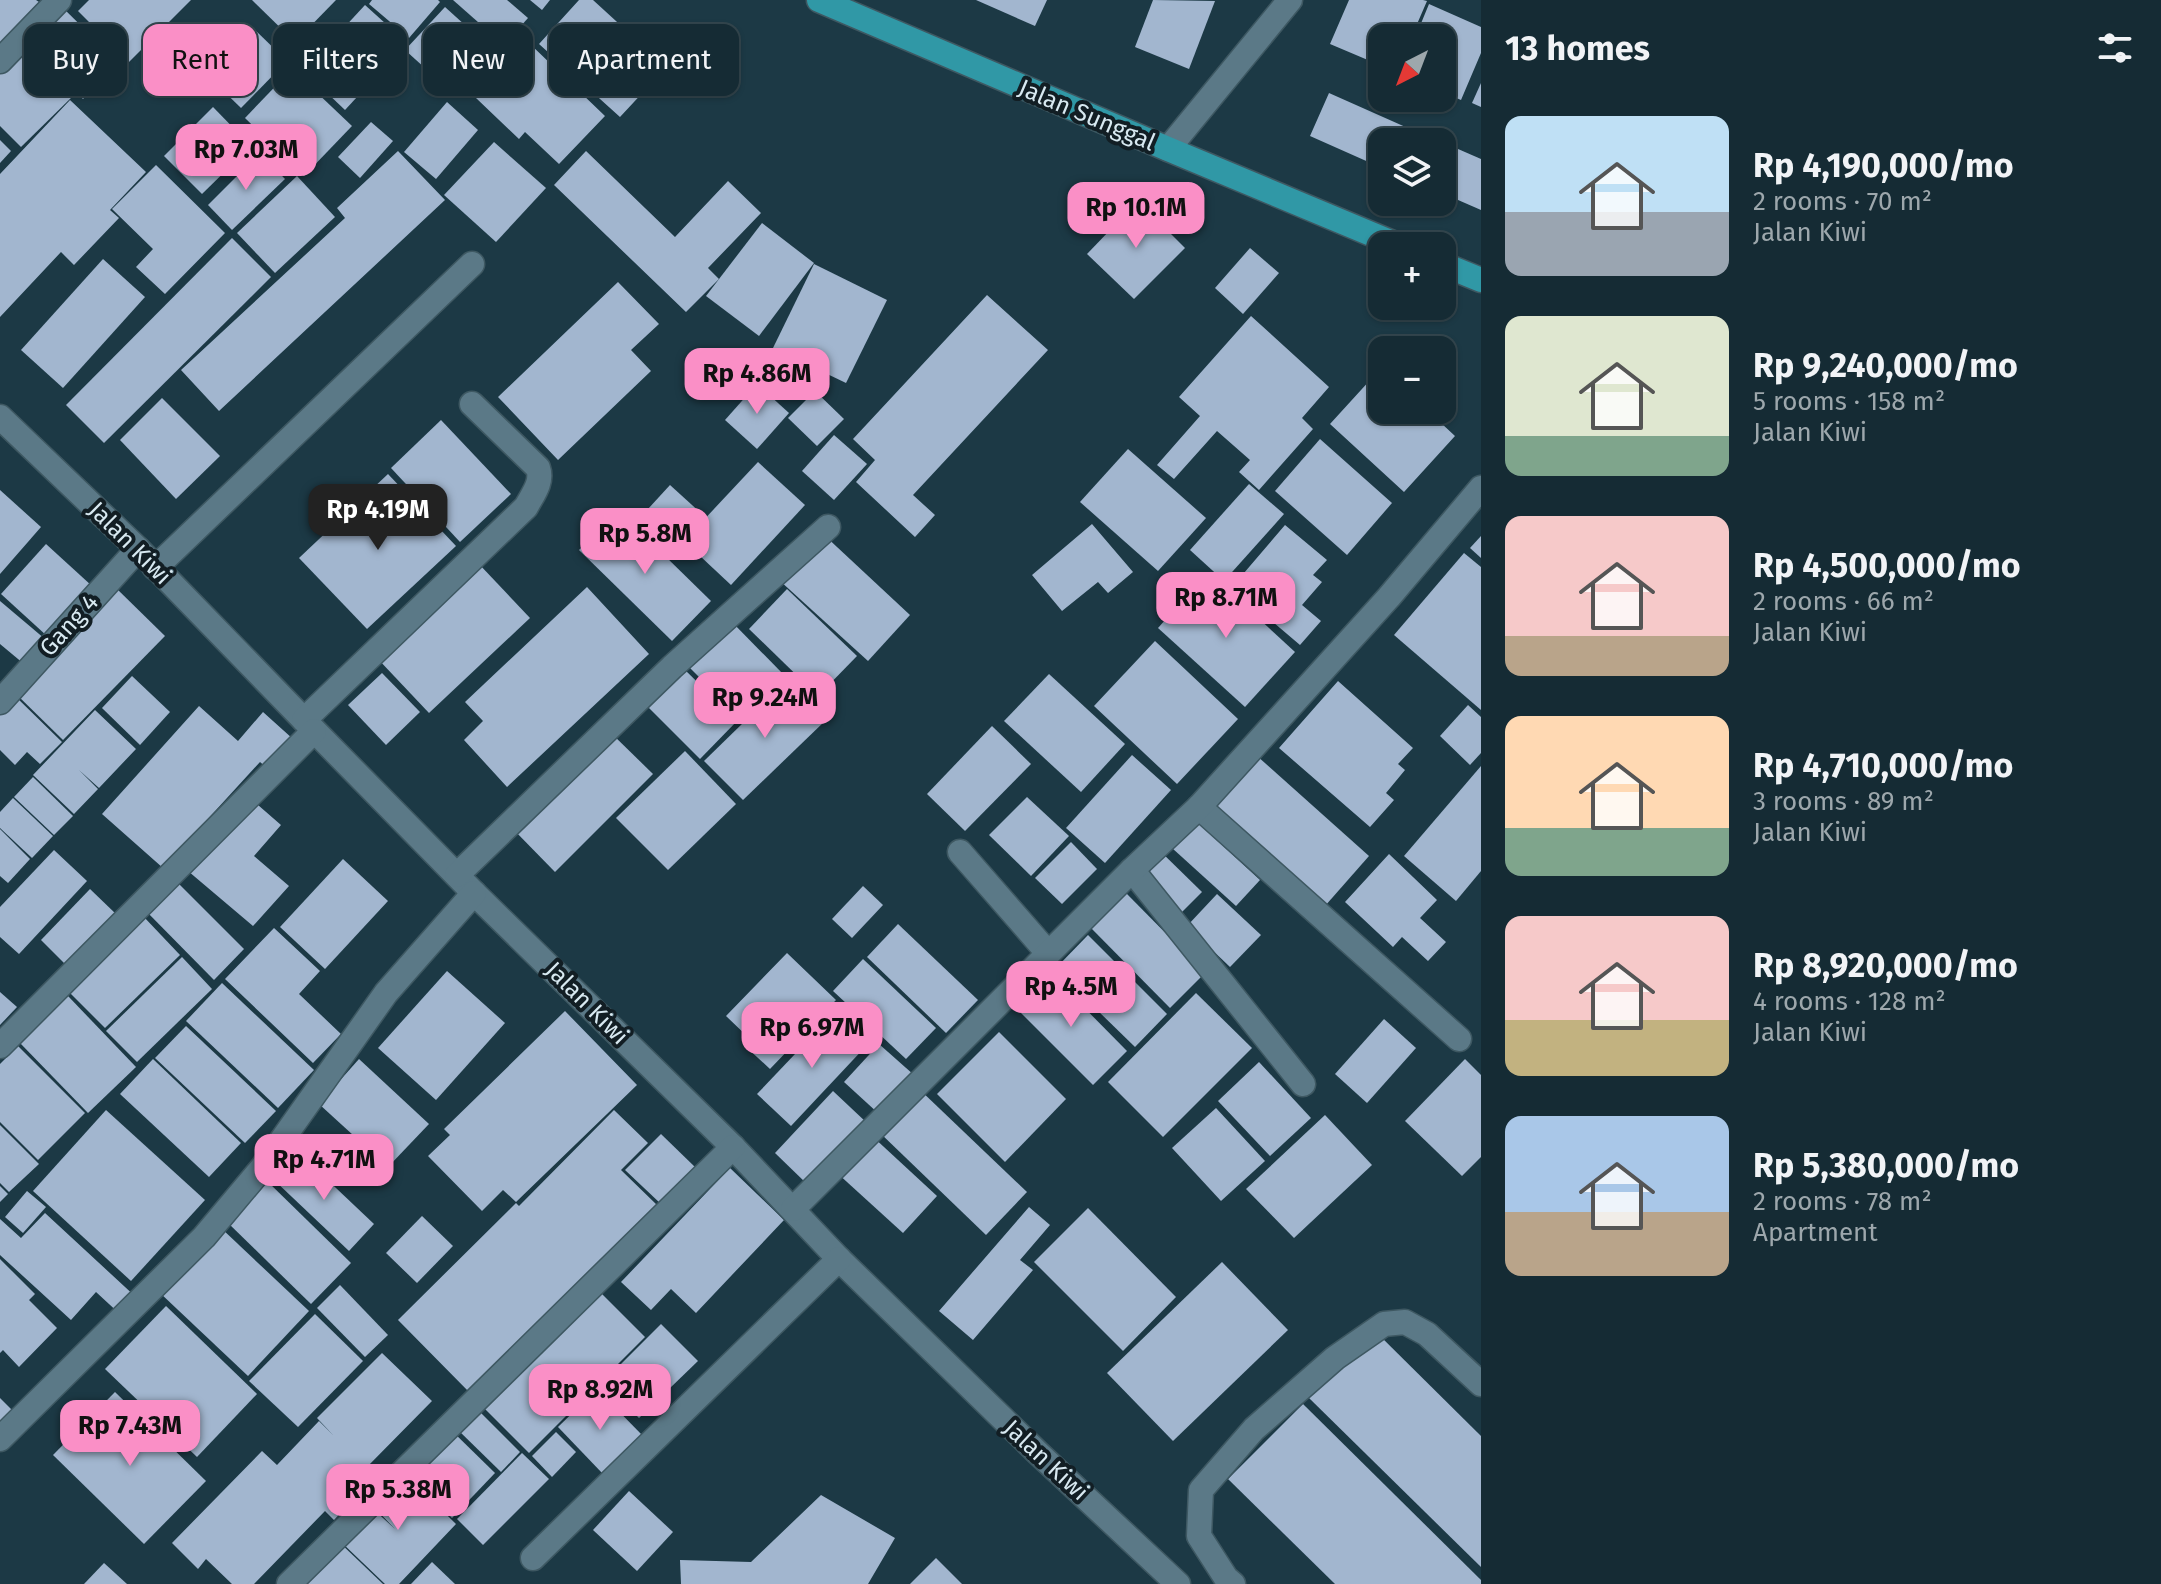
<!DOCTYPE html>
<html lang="en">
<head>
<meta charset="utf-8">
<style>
  body { margin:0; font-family:"Fira Sans",sans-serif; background:#223740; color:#f1f3f6; height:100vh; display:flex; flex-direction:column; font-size:30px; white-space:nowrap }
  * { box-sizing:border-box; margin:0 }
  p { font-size:26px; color:#9da7ac }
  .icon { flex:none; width:44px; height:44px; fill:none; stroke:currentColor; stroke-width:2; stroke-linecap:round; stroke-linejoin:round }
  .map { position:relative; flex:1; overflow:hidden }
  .side { display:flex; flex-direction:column; background:#152b34; width:680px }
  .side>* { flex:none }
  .banner { position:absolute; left:24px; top:24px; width:760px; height:72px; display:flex; gap:16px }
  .needle { width:52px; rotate:222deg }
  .fabs { position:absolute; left:1368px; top:24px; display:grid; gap:16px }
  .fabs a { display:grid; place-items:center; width:88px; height:88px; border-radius:16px; background:#152b34; box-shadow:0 2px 6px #0004,0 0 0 2px #34474f; font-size:40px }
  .price { position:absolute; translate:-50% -68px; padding:0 18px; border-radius:16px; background:#fa8fc6; color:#111; font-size:26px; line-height:52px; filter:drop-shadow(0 2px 4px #0008) }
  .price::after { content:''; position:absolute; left:50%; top:48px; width:24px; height:18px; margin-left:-12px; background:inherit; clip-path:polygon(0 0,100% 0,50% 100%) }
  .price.current { background:#222; color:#fff }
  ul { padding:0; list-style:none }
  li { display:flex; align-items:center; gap:24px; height:200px; padding:0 24px }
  li span { display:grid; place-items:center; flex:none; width:224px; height:160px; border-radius:16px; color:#555 }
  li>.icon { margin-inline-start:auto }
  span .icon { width:96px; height:96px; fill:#fffc; stroke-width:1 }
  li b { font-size:34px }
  h2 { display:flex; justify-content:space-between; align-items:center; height:96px; padding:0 24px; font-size:34px }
  .pill { padding:0 28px; border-radius:16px; background:#152b34; box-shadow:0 2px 6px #0004,0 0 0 2px #34474f; font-size:28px; line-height:72px }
  .pill.current { background:#fa8fc6; color:#111 }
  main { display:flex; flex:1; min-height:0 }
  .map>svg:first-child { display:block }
  .building { fill:#a2b6cf }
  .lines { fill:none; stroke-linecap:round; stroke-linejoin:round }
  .lane-casing { stroke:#3e5862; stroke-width:27 }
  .street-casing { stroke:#3e5862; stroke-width:27 }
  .primary-casing { stroke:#3e5862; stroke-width:27 }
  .lane { stroke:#5b7987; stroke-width:24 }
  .street { stroke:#5b7987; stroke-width:24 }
  .primary { stroke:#3098a6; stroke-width:24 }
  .labels { text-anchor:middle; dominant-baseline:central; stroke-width:8; stroke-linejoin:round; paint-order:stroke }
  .street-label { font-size:24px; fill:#d8e9f1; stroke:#121e24 }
</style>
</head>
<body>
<main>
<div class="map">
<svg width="1481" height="1584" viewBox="0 0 1481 1584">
  <rect width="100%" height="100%" fill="#1c3945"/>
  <g class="building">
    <polygon points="0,0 36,0 39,2 0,43"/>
    <polygon points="89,0 191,0 129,62 78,11"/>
    <polygon points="252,0 336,0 295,42"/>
    <polygon points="372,0 438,0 440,2 409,38 369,4"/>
    <polygon points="453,0 507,0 528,18 504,45"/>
    <polygon points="530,0 550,0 542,10"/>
    <polygon points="579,0 593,0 628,32 609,53 647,88 620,117 539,44"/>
    <polygon points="976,0 1047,0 1035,26"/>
    <polygon points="1153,0 1215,1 1189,69 1135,47"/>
    <polygon points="1349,0 1423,0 1427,1 1411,38 1382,38 1382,66 1330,44"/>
    <polygon points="1429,4 1481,27 1481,53 1461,100 1442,92 1442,38 1415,38"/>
    <polygon points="365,5 407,43 345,110 304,71"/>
    <polygon points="61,6 119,63 83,99 26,43"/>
    <polygon points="445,7 497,54 457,97 405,50"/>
    <polygon points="254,29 287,61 241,108 208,76"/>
    <polygon points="529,43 605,116 559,164 525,132 519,139 476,98"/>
    <polygon points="22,45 73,96 21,147 0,126 0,67"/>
    <polygon points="292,69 352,126 304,176 245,118"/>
    <polygon points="1481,83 1481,107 1472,103"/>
    <polygon points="1329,93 1419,133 1415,142 1382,142 1382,168 1310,136"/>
    <polygon points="70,100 146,172 110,210 119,218 74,265 61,252 0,317 0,174"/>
    <polygon points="447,102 478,130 436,179 404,152"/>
    <polygon points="213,107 251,146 202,194 164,156"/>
    <polygon points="371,122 393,141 360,178 338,157"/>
    <polygon points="0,140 11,151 0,163"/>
    <polygon points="494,142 546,188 496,242 444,195"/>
    <polygon points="1442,142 1481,159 1481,210 1442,193"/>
    <polygon points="398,151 445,200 219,411 181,370 345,218 337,208"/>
    <polygon points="586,151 675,237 728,181 761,213 708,268 719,279 686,312 554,185"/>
    <polygon points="260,153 285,179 232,230 208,205"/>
    <polygon points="156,165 225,233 165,294 136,267 153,249 112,209"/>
    <polygon points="297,176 335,217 275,273 237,233"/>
    <polygon points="1138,201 1185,248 1134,299 1087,254"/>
    <polygon points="762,223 814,263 759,336 706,296"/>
    <polygon points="232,238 271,277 104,443 66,405"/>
    <polygon points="1250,248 1279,273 1243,314 1215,288"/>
    <polygon points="103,259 145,297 63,388 21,350"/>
    <polygon points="814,264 887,300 846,383 773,348"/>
    <polygon points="618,282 659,324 631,350 651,371 558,460 498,397"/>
    <polygon points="987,295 1048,350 913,495 935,515 915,537 856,482 875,460 853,439"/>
    <polygon points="1251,316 1329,387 1302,418 1313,429 1259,490 1239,472 1250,460 1217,431 1174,479 1157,465 1200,416 1179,397"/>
    <polygon points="1382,367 1382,410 1427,410 1455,436 1404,492 1330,424"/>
    <polygon points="757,384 789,413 757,449 725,420"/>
    <polygon points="815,391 844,419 817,446 788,418"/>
    <polygon points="162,398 220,456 176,499 120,440"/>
    <polygon points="441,420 511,494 460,542 391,468"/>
    <polygon points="834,435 867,464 834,500 802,471"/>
    <polygon points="1320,439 1392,503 1347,555 1275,491"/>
    <polygon points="1128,449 1206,518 1158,571 1080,502"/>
    <polygon points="758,462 805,505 731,585 684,541"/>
    <polygon points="388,474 456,546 367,629 299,558"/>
    <polygon points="1249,484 1284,514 1224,581 1190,550"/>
    <polygon points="670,485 703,515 671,551 637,521"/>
    <polygon points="0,490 41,527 0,574"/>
    <polygon points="618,510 711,601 672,641 579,550"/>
    <polygon points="1092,524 1133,572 1108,593 1098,582 1062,611 1032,575"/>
    <polygon points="1285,525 1327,560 1313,575 1322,582 1302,605 1321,621 1300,645 1232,587"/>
    <polygon points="822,533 910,615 868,661 779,580"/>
    <polygon points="1481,536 1481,558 1470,548"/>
    <polygon points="46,544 92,586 47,636 1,594"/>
    <polygon points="1464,553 1481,567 1481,710 1394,635"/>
    <polygon points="478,563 530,618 429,713 377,658"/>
    <polygon points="1208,572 1295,652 1245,707 1158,628"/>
    <polygon points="587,587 649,654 507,787 464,740 483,721 465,702"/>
    <polygon points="116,588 165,636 63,740 14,692"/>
    <polygon points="787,589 857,656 818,696 749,629"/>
    <polygon points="0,601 45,639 24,664 0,644"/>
    <polygon points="729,619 784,675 740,718 685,663"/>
    <polygon points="1155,641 1238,719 1177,784 1094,706"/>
    <polygon points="682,667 737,721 700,759 645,704"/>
    <polygon points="382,673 420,712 386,745 348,705"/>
    <polygon points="1049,674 1125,744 1081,792 1004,721"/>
    <polygon points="132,676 170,712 140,745 102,708"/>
    <polygon points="787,680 826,720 743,800 704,761"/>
    <polygon points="1338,681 1413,748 1398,764 1405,770 1386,793 1394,800 1370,827 1279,748"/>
    <polygon points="14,695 62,742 40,764 27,752 15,765 0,750 0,709"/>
    <polygon points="1468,705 1481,717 1481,753 1470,765 1440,736"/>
    <polygon points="199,706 238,741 263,712 293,739 267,768 260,762 163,868 102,814"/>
    <polygon points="95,710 136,749 99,788 79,770 98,789 74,814 33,775"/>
    <polygon points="992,726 1031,764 965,831 927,794"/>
    <polygon points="609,731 653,774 555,872 512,828"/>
    <polygon points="685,751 736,804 668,870 616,818"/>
    <polygon points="1132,755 1171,790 1105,863 1066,828"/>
    <polygon points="1256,755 1369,856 1325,906 1212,804"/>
    <polygon points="1481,766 1481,871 1456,901 1404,856"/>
    <polygon points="33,777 73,816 54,835 14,797"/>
    <polygon points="1027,797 1069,836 1031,876 989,835"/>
    <polygon points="13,798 53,836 32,858 0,828 0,812"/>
    <polygon points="251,799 281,825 254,856 289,886 253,926 188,871"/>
    <polygon points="1197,822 1260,880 1236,906 1172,848"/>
    <polygon points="0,829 30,859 8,883 0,876"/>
    <polygon points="1071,842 1097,869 1062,904 1035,878"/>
    <polygon points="1156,847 1202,892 1180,914 1134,869"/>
    <polygon points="54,850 87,881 19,954 0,937 0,907"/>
    <polygon points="1389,854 1437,900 1420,918 1446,942 1428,961 1402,937 1393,947 1345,902"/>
    <polygon points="343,859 388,901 325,969 280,927"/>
    <polygon points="173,878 244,949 214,980 143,908"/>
    <polygon points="863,886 883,905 852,938 832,919"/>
    <polygon points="90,889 117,915 68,967 41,940"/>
    <polygon points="1126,893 1205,973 1170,1008 1091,928"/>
    <polygon points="1217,894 1261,935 1230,967 1187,926"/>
    <polygon points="143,916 180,955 105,1028 67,990"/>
    <polygon points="898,924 978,1000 946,1033 867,957"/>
    <polygon points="274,928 320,971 299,994 341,1034 313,1063 225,979"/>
    <polygon points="1088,935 1167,1014 1135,1047 1055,969"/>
    <polygon points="787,953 836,1000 770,1069 744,1045 750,1039 726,1016"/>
    <polygon points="182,957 212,989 137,1062 106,1031"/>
    <polygon points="863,959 936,1028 906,1059 833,991"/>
    <polygon points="447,971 505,1023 436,1100 378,1048"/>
    <polygon points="1050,973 1127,1051 1093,1085 1016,1008"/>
    <polygon points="222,983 314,1070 278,1108 186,1021"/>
    <polygon points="0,992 17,1007 0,1025"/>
    <polygon points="1196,993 1252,1048 1163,1137 1108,1082"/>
    <polygon points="68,996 136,1067 88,1113 20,1043"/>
    <polygon points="565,1011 637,1085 516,1202 503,1190 482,1211 428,1156 450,1135 444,1129"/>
    <polygon points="834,1013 867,1045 791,1126 757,1094"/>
    <polygon points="1384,1019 1416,1048 1367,1103 1335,1074"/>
    <polygon points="186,1026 276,1111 245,1143 155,1058"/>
    <polygon points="999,1032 1066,1099 1005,1162 937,1094"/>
    <polygon points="879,1044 914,1075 879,1114 844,1082"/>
    <polygon points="18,1046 85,1113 38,1160 0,1122 0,1064"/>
    <polygon points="153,1059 241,1143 209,1177 120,1094"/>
    <polygon points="359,1059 429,1124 388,1167 319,1104"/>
    <polygon points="1465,1059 1481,1075 1481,1157 1462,1176 1405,1121"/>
    <polygon points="1259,1062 1311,1118 1270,1156 1218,1101"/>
    <polygon points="918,1088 1027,1192 986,1235 878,1131"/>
    <polygon points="833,1091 867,1123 808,1185 775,1153"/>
    <polygon points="1216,1108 1265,1161 1221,1201 1172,1148"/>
    <polygon points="106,1110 205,1200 131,1281 33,1191"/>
    <polygon points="614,1110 648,1143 621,1170 658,1206 470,1393 398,1320 516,1203 519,1206"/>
    <polygon points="1325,1115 1372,1165 1294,1238 1246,1189"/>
    <polygon points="0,1125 39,1164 9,1192 0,1183"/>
    <polygon points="661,1134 696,1168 661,1204 625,1170"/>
    <polygon points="871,1135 937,1196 903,1233 836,1172"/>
    <polygon points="298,1152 374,1224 349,1251 273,1179"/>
    <polygon points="730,1168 784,1220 696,1313 671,1289 651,1310 621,1282"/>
    <polygon points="267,1181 351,1263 311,1304 227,1222"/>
    <polygon points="0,1186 8,1194 0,1202"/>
    <polygon points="27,1191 46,1207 23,1233 5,1217"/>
    <polygon points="1029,1207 1050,1225 1020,1260 1033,1270 973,1340 939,1311"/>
    <polygon points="1088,1208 1176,1297 1123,1351 1034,1262"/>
    <polygon points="45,1213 138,1299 122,1316 96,1292 71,1320 0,1255 0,1219 21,1238"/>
    <polygon points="422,1216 453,1246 417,1283 386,1253"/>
    <polygon points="221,1228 309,1311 248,1376 159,1292"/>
    <polygon points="0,1259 35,1294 29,1300 57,1328 19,1367 3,1350 0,1353"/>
    <polygon points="1222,1262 1288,1330 1173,1441 1107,1373"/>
    <polygon points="340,1285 388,1335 365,1357 317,1308"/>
    <polygon points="597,1289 645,1337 529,1453 481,1405"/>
    <polygon points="166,1306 257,1394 197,1457 105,1369"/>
    <polygon points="315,1314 363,1361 298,1427 249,1381"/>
    <polygon points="661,1324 698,1361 639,1418 603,1382"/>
    <polygon points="1375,1331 1481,1436 1481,1567 1309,1398"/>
    <polygon points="382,1353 432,1401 366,1468 375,1477 334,1520 325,1511 254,1584 232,1584 206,1559 198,1569 172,1543 262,1451 277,1465 319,1421 333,1435 317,1418"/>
    <polygon points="597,1389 643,1436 603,1474 558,1427"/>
    <polygon points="115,1392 206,1481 144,1544 53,1455"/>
    <polygon points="0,1398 13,1411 0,1423"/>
    <polygon points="1303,1404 1481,1580 1481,1584 1335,1584 1228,1479"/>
    <polygon points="477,1409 520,1452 501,1472 457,1429"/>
    <polygon points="449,1428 495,1473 452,1518 405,1472"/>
    <polygon points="556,1432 576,1452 552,1477 532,1456"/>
    <polygon points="522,1453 549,1479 483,1545 457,1519"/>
    <polygon points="404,1473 456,1524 399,1584 385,1584 339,1540 371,1507 395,1529 372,1505"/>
    <polygon points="629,1491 673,1532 637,1571 593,1530"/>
    <polygon points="821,1495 895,1538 868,1584 681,1584 680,1560 751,1562"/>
    <polygon points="338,1541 383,1584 297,1584"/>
    <polygon points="936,1558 962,1584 910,1584"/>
    <polygon points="432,1562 455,1584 411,1584"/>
    <polygon points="104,1563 127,1584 84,1584"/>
  </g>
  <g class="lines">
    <g class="lane-casing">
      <polyline id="lane" points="960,852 1048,953"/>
    </g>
    <g class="street-casing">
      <g id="street">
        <polyline points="0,61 59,0"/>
        <polyline points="1168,149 1290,0"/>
        <polyline points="0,417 138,549 304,720 474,893 733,1147 839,1259 1038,1453 1178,1584"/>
        <polyline points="155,568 472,264"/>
        <polyline points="0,702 138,549"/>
        <path d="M304,720L526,507C533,494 543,482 538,468L472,404"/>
        <polyline points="1199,807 1459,1039"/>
        <polyline points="1132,870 1303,1084"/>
        <polyline points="457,875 672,667 828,527"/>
        <polyline points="0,1046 314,731"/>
        <polyline points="793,1209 1132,870 1199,807 1389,597 1481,488"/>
        <polyline points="0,1439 204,1237 262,1168 386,993 474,893"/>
        <polyline points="533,1558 839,1259"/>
        <polyline points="289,1584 733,1147"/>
        <polyline points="1233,1584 1226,1578 1199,1536 1201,1490 1254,1429 1335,1358 1384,1324 1405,1322 1427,1334 1481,1384"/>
      </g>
    </g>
    <g class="primary-casing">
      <g id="primary">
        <polyline points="819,0 1168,149 1400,246"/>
        <polyline points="1442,264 1481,280"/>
      </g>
    </g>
    <use href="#lane" class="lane"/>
    <use href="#street" class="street"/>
    <use href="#primary" class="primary"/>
  </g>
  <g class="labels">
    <g class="street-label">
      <text transform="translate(1087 115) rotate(23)">Jalan Sunggal</text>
      <text transform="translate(130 543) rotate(45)">Jalan Kiwi</text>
      <text transform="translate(69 625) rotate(-48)">Gang 4</text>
      <text transform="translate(587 1003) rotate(45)">Jalan Kiwi</text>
      <text transform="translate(1046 1460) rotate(43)">Jalan Kiwi</text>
    </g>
  </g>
</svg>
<div class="fabs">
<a><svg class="needle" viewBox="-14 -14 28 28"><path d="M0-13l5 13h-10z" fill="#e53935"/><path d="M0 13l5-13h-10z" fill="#9da7ac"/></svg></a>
<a><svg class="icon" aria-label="layers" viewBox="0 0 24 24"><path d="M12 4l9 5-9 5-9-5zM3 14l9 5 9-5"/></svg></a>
<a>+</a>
<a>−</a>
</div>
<b class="price" style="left:246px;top:192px">Rp 7.03M</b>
<b class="price" style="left:1136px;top:250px">Rp 10.1M</b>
<b class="price" style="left:757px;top:416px">Rp 4.86M</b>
<b class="price current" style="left:378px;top:552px">Rp 4.19M</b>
<b class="price" style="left:645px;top:576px">Rp 5.8M</b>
<b class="price" style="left:1226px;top:640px">Rp 8.71M</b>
<b class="price" style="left:765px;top:740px">Rp 9.24M</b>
<b class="price" style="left:1071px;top:1029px">Rp 4.5M</b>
<b class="price" style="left:812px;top:1070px">Rp 6.97M</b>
<b class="price" style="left:324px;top:1202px">Rp 4.71M</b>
<b class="price" style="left:600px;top:1432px">Rp 8.92M</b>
<b class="price" style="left:130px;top:1468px">Rp 7.43M</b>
<b class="price" style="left:398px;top:1532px">Rp 5.38M</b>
<div class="banner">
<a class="pill">Buy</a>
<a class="pill current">Rent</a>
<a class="pill">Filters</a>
<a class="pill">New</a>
<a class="pill">Apartment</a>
</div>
</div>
<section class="side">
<h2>13 homes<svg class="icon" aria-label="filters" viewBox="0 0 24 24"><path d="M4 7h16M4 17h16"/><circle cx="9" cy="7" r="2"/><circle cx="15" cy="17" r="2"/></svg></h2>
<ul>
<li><span style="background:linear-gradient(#bfe0f5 60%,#9aa5b1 0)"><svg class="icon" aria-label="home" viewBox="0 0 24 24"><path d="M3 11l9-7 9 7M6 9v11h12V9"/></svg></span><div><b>Rp 4,190,000/mo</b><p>2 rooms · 70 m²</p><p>Jalan Kiwi</p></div></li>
<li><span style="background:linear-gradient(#dfe7d0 75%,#7fa58c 0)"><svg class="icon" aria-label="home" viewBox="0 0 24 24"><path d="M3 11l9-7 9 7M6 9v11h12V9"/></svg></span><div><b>Rp 9,240,000/mo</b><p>5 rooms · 158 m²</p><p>Jalan Kiwi</p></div></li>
<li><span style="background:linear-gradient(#f6c9c9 75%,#b9a48a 0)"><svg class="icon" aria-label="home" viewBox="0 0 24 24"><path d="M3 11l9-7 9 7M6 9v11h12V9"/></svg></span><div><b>Rp 4,500,000/mo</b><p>2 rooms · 66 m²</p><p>Jalan Kiwi</p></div></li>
<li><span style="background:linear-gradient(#ffd9b3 70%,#7fa58c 0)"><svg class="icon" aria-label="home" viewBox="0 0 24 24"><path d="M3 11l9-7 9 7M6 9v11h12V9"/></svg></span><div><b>Rp 4,710,000/mo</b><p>3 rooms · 89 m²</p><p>Jalan Kiwi</p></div></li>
<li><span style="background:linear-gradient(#f6c9c9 65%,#c2b280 0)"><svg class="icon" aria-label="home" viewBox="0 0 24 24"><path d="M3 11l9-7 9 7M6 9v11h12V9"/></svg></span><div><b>Rp 8,920,000/mo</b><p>4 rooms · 128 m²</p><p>Jalan Kiwi</p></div></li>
<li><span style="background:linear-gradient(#a9c7e8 60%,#b9a48a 0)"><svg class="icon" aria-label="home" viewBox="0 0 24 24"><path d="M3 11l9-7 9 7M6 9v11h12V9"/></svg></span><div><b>Rp 5,380,000/mo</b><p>2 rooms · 78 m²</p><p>Apartment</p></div></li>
</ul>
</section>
</main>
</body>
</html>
